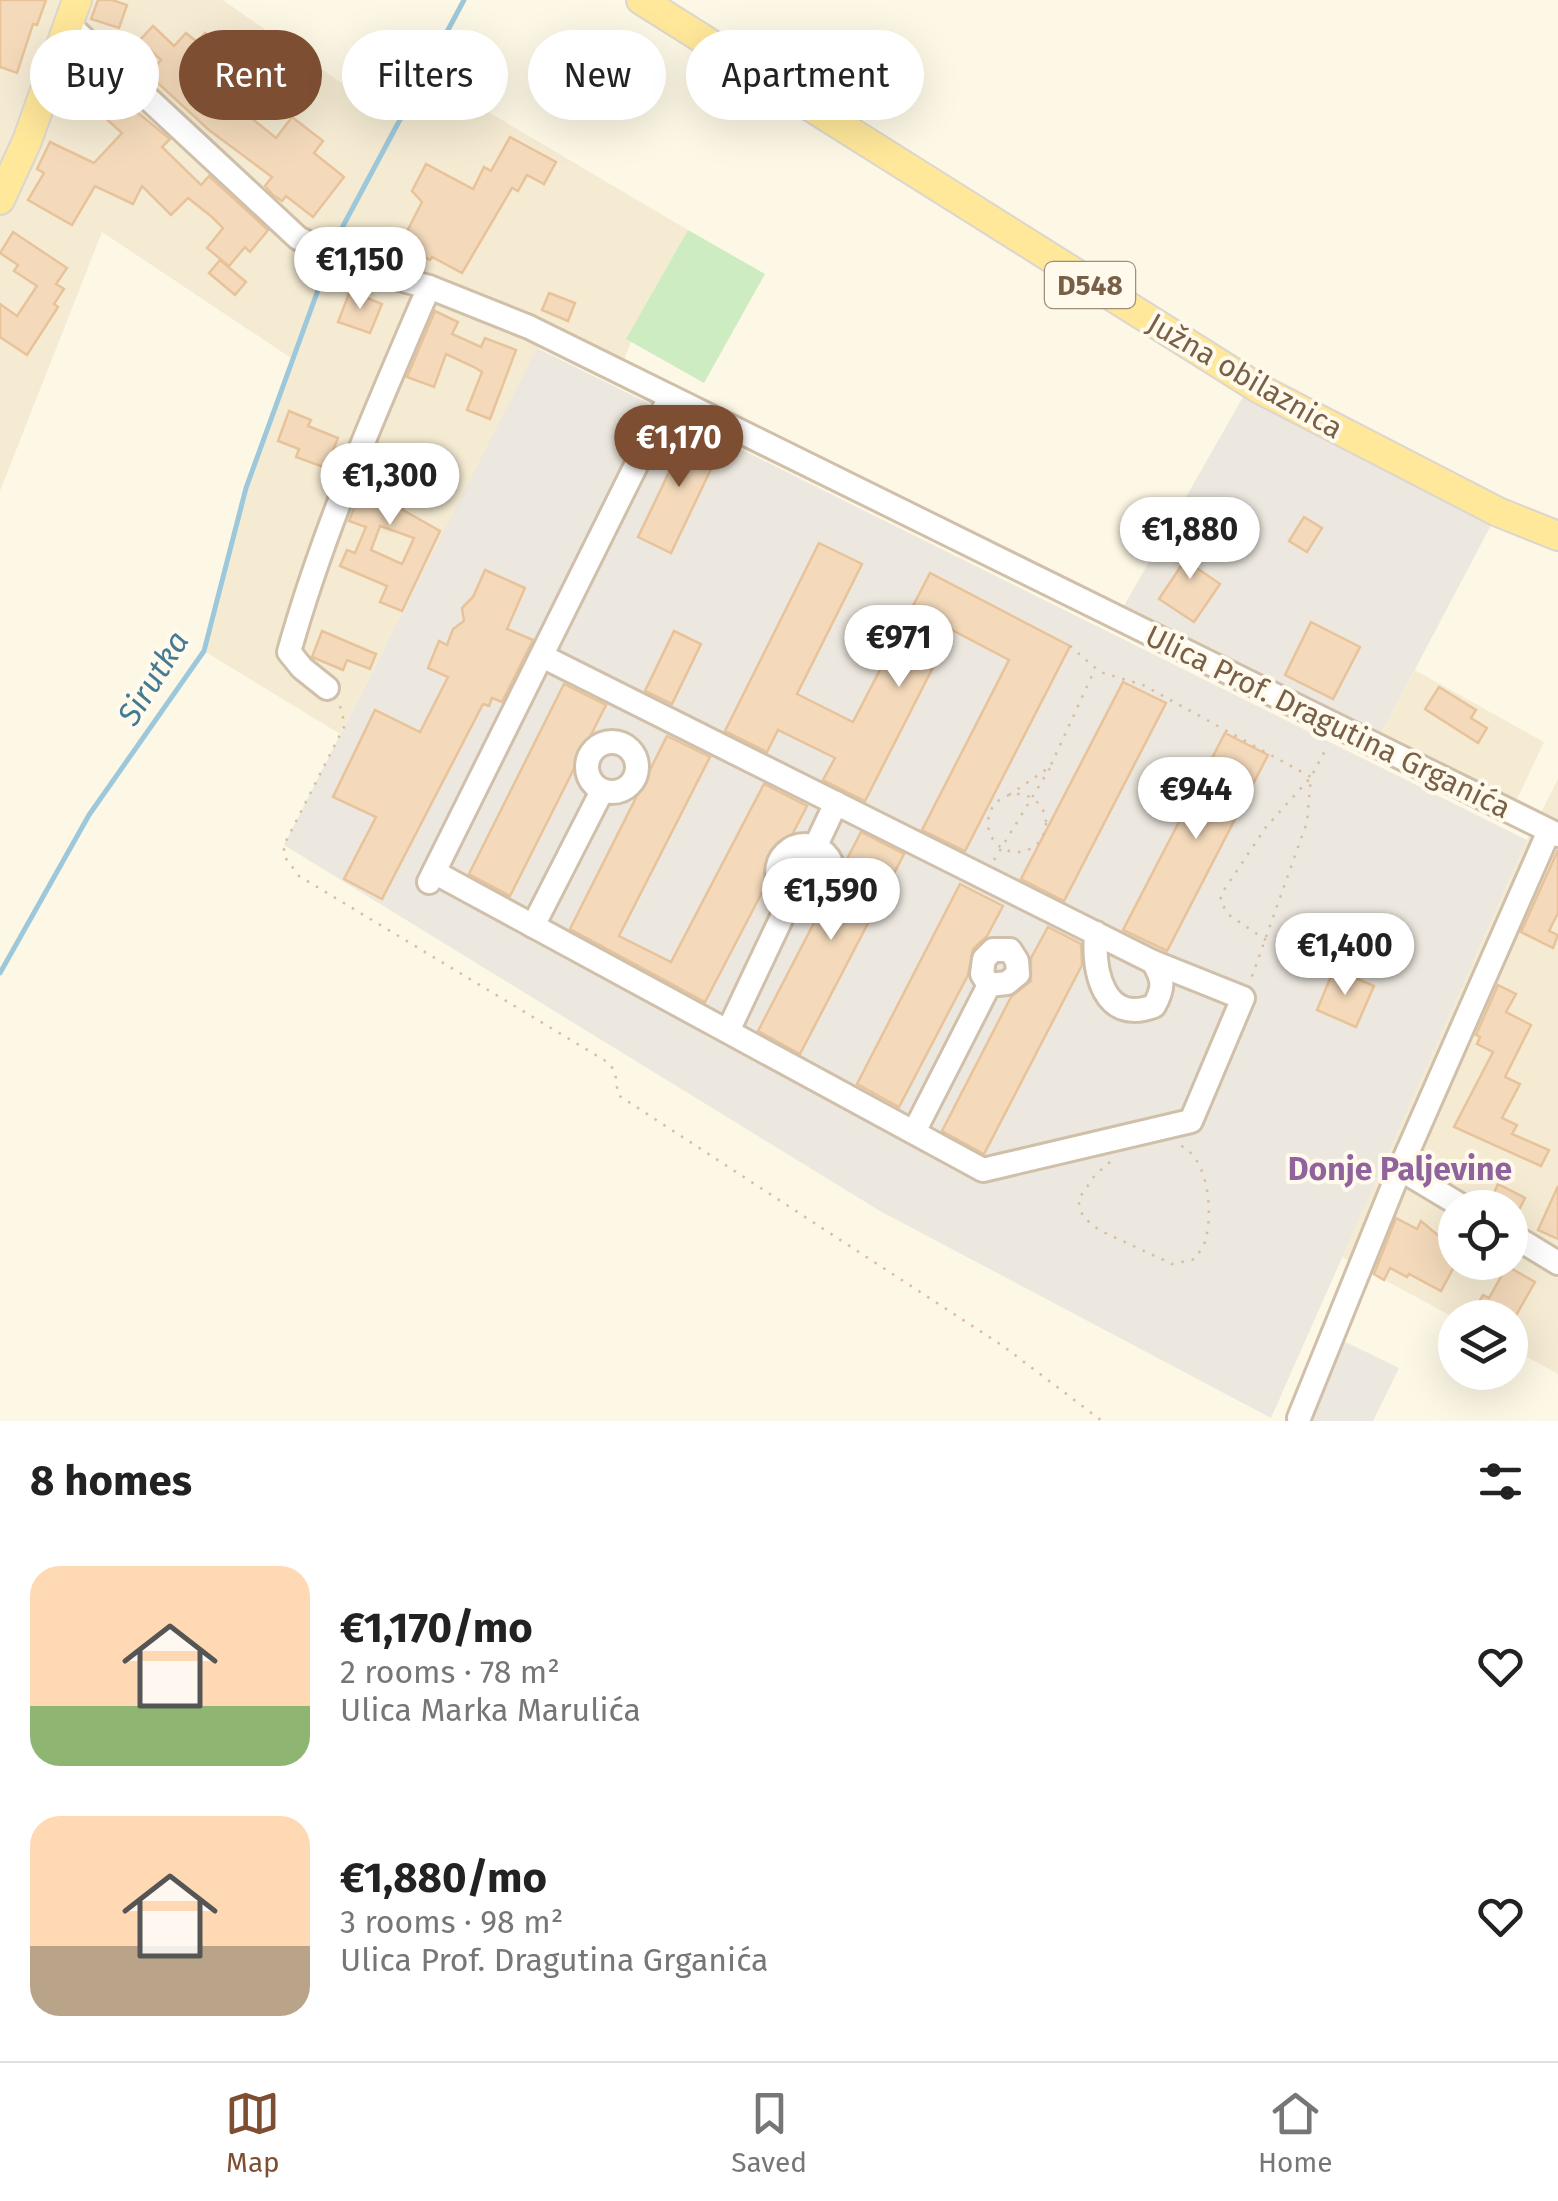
<!DOCTYPE html>
<html lang="en">
<head>
<meta charset="utf-8">
<style>
  body { margin:0; font-family:"Fira Sans",sans-serif; background:#f2f2f2; color:#222; height:100vh; display:flex; flex-direction:column; font-size:38px; white-space:nowrap }
  * { box-sizing:border-box; margin:0 }
  p { font-size:32px; color:#767676 }
  .icon { flex:none; width:55px; height:55px; fill:none; stroke:currentColor; stroke-width:2; stroke-linecap:round; stroke-linejoin:round }
  .map { position:relative; height:1421px; overflow:hidden }
  .drawer { display:flex; flex-direction:column; background:#fff; flex:1 }
  .drawer>* { flex:none }
  .top-card { position:absolute; left:30px; top:30px; width:1000px; height:90px; display:flex; gap:20px }
  .controls { position:absolute; left:1438px; top:1190px; display:grid; gap:20px }
  .controls a { display:grid; place-items:center; width:90px; height:90px; border-radius:50%; background:#fff; box-shadow:0 10px 40px #0002; font-size:50px }
  .price { position:absolute; translate:-50% -85px; padding:0 22px; border-radius:35px; background:#fff; color:#222; font-size:32px; line-height:65px; filter:drop-shadow(0 2px 5px #0008) }
  .price::after { content:''; position:absolute; left:50%; top:60px; width:30px; height:22px; margin-left:-15px; background:inherit; clip-path:polygon(0 0,100% 0,50% 100%) }
  .price.on { background:#7d4e31; color:#fff }
  ul { padding:0; list-style:none }
  li { display:flex; align-items:center; gap:30px; height:250px; padding:0 30px }
  li span { display:grid; place-items:center; flex:none; width:280px; height:200px; border-radius:30px; color:#555 }
  li>.icon { margin-inline-start:auto }
  span .icon { width:120px; height:120px; fill:#fffc; stroke-width:1 }
  li b { font-size:42px }
  h2 { display:flex; justify-content:space-between; align-items:center; height:120px; padding:0 30px; font-size:42px }
  .tag { padding:0 35px; border-radius:45px; background:#fff; box-shadow:0 10px 40px #0002; font-size:35px; line-height:90px }
  .tag.on { background:#7d4e31; color:#fff }
  .tabs { display:flex; justify-content:space-around; align-items:center; height:140px; border-top:2px solid #e0e0e0; background:#fff; font-size:28px; color:#767676 }
  .tabs a { display:grid; justify-items:center; gap:5px }
  .tabs .on { color:#7d4e31 }
  .map>svg:first-child { display:block }
  .residential { fill:#f5ebd3; fill-rule:evenodd }
  .industrial { fill:#ede8df }
  .green { fill:#cdecc2 }
  .lines { fill:none; stroke-linecap:round; stroke-linejoin:round }
  .stream { stroke:#9dc8db; stroke-width:5 }
  .building { fill:#f4dabb; stroke:#e8c39a; stroke-width:2.5; fill-rule:evenodd }
  .minor-casing { stroke:#d0c0aa; stroke-width:28 }
  .major-casing { stroke:#dcd6cf; stroke-width:32 }
  .path { stroke:#d9be9e; stroke-width:2.5; stroke-dasharray:2.5 8; stroke-linecap:butt }
  .minor { stroke:#fff; stroke-width:22 }
  .major { stroke:#ffe89a; stroke-width:28 }
  .labels { text-anchor:middle; dominant-baseline:central; stroke-width:8; stroke-linejoin:round; paint-order:stroke }
  .shield { fill:#fffaec; stroke:#a08e79; stroke-width:2.5 }
  .shield-label { font-size:28px; font-weight:bold; fill:#786048 }
  .street-label { font-size:30px; fill:#786048; stroke:#fffaec }
  .water-label { font-size:32px; font-style:italic; fill:#437a94; stroke:#fffaec }
  .neighbourhood-label { font-size:32px; font-weight:bold; fill:#91639c; stroke:#fffaec }
</style>
</head>
<body>
<div class="map">
<svg width="1558" height="1421" viewBox="0 0 1558 1421">
  <rect width="100%" height="100%" fill="#fdf7e5"/>
  <g class="residential">
    <polygon points="0,0 223,0 397,122 424,74 688,230 627,339 631,342 619,372 545,336 340,734 204,651 246,488 294,360 102,232 0,491"/>
    <polygon points="1415,670 1544,742 1511,812 1375,745"/>
    <path d="M1558,779V1374L1510,1348V1318H1455L1342,1257L1527,840ZM1455,1208H1510V1262H1455Z"/>
  </g>
  <g class="industrial">
    <polygon points="537,348 1527,840 1271,1418 880,1211 284,845"/>
    <polygon points="1251,383 1498,512 1375,745 1117,618"/>
    <polygon points="1333,1336 1399,1368 1373,1421 1305,1421"/>
  </g>
  <polygon class="green" points="688,230 765,274 704,383 626,339"/>
  <g class="lines">
    <g class="stream">
      <polyline points="335,241 464,0"/>
      <polyline points="0,973 89,815 204,651 246,488 326,268"/>
    </g>
  </g>
  <g class="building">
    <polygon points="0,0 46,0 37,25 33,24 17,73 0,67"/>
    <polygon points="98,0 112,0 127,5 119,28 91,19"/>
    <polygon points="153,26 174,46 186,33 197,42 205,33 268,84 271,80 281,89 272,100 266,96 250,117 276,138 292,117 323,141 314,153 344,177 313,217 286,196 282,201 273,195 265,186 272,177 209,130 148,74 161,60 140,40"/>
    <polygon points="110,90 170,139 162,147 201,185 209,176 268,230 250,252 245,247 229,266 207,248 223,228 212,217 188,198 171,215 142,186 133,204 95,186 72,225 28,200 44,173 37,169 50,142 94,163 122,133 94,108"/>
    <polygon points="510,137 556,162 544,184 527,175 518,191 512,188 462,273 432,257 430,260 400,245 422,202 412,191 426,164 473,189 484,167 491,171"/>
    <polygon points="13,232 67,268 56,284 64,289 54,304 58,307 27,355 0,337 0,304 17,316 37,286 14,271 18,265 0,253"/>
    <polygon points="220,260 246,282 235,295 209,273"/>
    <polygon points="350,291 382,304 370,333 338,322"/>
    <polygon points="549,293 575,303 568,321 542,310"/>
    <polygon points="435,311 458,322 452,334 481,347 485,338 516,350 490,419 467,410 482,372 474,367 446,354 434,387 407,377"/>
    <polygon points="289,411 311,420 308,426 338,438 326,468 296,457 299,449 278,441"/>
    <polygon points="698,436 722,446 671,553 638,537 673,464 657,456 664,443 669,445 672,438 692,448"/>
    <path d="M379,444L424,464L419,477L415,475L403,510L440,531L402,611L380,602L387,586L340,566L347,550L355,553L366,527L349,521ZM380,526L414,538L402,564L371,550Z"/>
    <polygon points="1304,517 1322,528 1307,552 1289,541"/>
    <polygon points="1191,531 1206,541 1191,564 1220,584 1194,622 1159,599 1183,563 1174,557"/>
    <polygon points="819,543 862,564 797,694 853,722 930,573 1070,646 965,851 922,830 1009,660 952,630 865,801 823,780 835,758 778,730 767,752 725,731"/>
    <polygon points="485,570 525,588 507,629 533,640 502,702 492,698 489,706 483,704 382,899 344,879 376,817 333,797 375,710 420,732 448,677 428,668 439,641 447,645 453,629 464,621 462,608 473,597"/>
    <polygon points="1311,622 1360,647 1333,699 1285,675"/>
    <polygon points="322,631 376,654 370,669 347,660 343,670 312,657"/>
    <polygon points="674,631 701,644 672,704 645,691"/>
    <polygon points="1123,682 1166,703 1064,901 1021,879"/>
    <polygon points="564,684 606,705 510,896 469,874"/>
    <polygon points="1439,687 1476,710 1471,718 1487,728 1478,743 1425,709"/>
    <polygon points="1225,733 1268,755 1167,951 1123,930"/>
    <polygon points="667,736 710,757 619,936 671,962 764,784 807,806 705,1002 570,929"/>
    <polygon points="861,832 904,854 800,1054 758,1031"/>
    <polygon points="1558,850 1558,913 1549,931 1558,935 1553,948 1521,932"/>
    <polygon points="960,884 1003,906 987,936 973,949 968,975 899,1107 857,1084"/>
    <polygon points="1048,927 1081,944 1082,965 984,1154 942,1131 1011,997 1031,981 1031,958"/>
    <polygon points="1334,969 1374,986 1356,1027 1317,1010"/>
    <polygon points="1498,985 1516,994 1506,1012 1531,1025 1505,1077 1520,1084 1502,1118 1517,1125 1512,1134 1549,1150 1541,1166 1454,1127 1493,1052 1477,1044 1480,1037 1476,1035"/>
    <polygon points="1498,1184 1525,1198 1520,1208 1487,1208"/>
    <polygon points="1558,1186 1558,1239 1538,1230"/>
    <polygon points="1396,1218 1417,1229 1421,1221 1440,1237 1443,1232 1455,1238 1455,1265 1441,1291 1409,1274 1407,1277 1390,1268 1384,1280 1374,1274"/>
    <polygon points="1507,1266 1535,1282 1515,1317 1493,1305 1485,1318 1470,1318 1483,1295 1489,1298"/>
  </g>
  <g class="lines">
    <g class="minor-casing">
      <g id="minor">
        <polyline points="69,25 298,238 354,267 429,287 529,327 1558,835"/>
        <path d="M542,656L1153,962C1164,980 1164,988 1154,1006C1104,1025 1093,973 1096,933"/>
        <path d="M327,688L302,668L289,652C324,527 378,406 429,287"/>
        <circle cx="612" cy="767" r="25"/>
        <circle cx="805" cy="873" r="28"/>
        <polyline points="434,872 983,1170 1191,1121 1243,998 1153,962"/>
        <polyline points="429,882 670,397"/>
        <polyline points="533,926 602,791"/>
        <polyline points="728,1031 836,803"/>
        <polyline points="914,1132 989,985 982,974 984,959 993,950 1010,950 1017,961 1018,974 1007,983 989,985"/>
        <polyline points="1465,1208 1400,1169 1549,831"/>
        <polyline points="1510,1234 1558,1263"/>
        <polyline points="1299,1418 1400,1169"/>
      </g>
    </g>
    <g class="major-casing">
      <g id="major">
        <polyline points="641,0 1258,388 1498,512 1558,536"/>
        <polyline points="0,200 27,141 77,0"/>
      </g>
    </g>
    <g class="path">
      <polyline points="1070,646 1100,672 1143,685 1311,777 1307,822 1251,979"/>
      <polyline points="340,706 345,725 284,845 284,856 299,876 609,1063 615,1072 618,1095 1003,1346 1102,1421"/>
      <circle cx="1017" cy="823" r="29"/>
      <polyline points="1009,795 1050,767 1095,669"/>
      <polyline points="994,860 1050,768"/>
      <polyline points="1266,940 1229,915 1220,901 1222,893 1266,827 1311,777 1326,749"/>
      <path d="M1110,1162L1095,1175L1078,1200L1083,1217L1099,1230L1172,1264L1195,1259C1199,1252 1205,1245 1206,1238C1213,1210 1208,1156 1179,1145"/>
    </g>
    <use href="#minor" class="minor"/>
    <use href="#major" class="major"/>
  </g>
  <g class="labels">
    <rect class="shield" x="1045" y="262" width="90" height="46" rx="8"/>
    <g class="shield-label">
      <text x="1090" y="285">D548</text>
    </g>
    <g class="street-label">
      <text transform="translate(1245 376) rotate(30)">Južna obilaznica</text>
      <text transform="translate(1328 722) rotate(26)">Ulica Prof. Dragutina Grganića</text>
    </g>
    <g class="water-label">
      <text transform="translate(153 678) rotate(-58)">Sirutka</text>
    </g>
    <g class="neighbourhood-label">
      <text x="1400" y="1169">Donje Paljevine</text>
    </g>
  </g>
</svg>
<div class="controls">
<a><svg class="icon" aria-label="locate" viewBox="0 0 24 24"><circle cx="12" cy="12" r="6"/><path d="M12 2v4M12 18v4M2 12h4M18 12h4"/></svg></a>
<a><svg class="icon" aria-label="layers" viewBox="0 0 24 24"><path d="M12 4l9 5-9 5-9-5zM3 14l9 5 9-5"/></svg></a>
</div>
<b class="price" style="left:360px;top:312px">€1,150</b>
<b class="price on" style="left:679px;top:490px">€1,170</b>
<b class="price" style="left:390px;top:528px">€1,300</b>
<b class="price" style="left:1190px;top:582px">€1,880</b>
<b class="price" style="left:899px;top:690px">€971</b>
<b class="price" style="left:1196px;top:842px">€944</b>
<b class="price" style="left:831px;top:943px">€1,590</b>
<b class="price" style="left:1345px;top:998px">€1,400</b>
<div class="top-card">
<a class="tag">Buy</a>
<a class="tag on">Rent</a>
<a class="tag">Filters</a>
<a class="tag">New</a>
<a class="tag">Apartment</a>
</div>
</div>
<section class="drawer">
<h2>8 homes<svg class="icon" aria-label="filters" viewBox="0 0 24 24"><path d="M4 7h16M4 17h16"/><circle cx="9" cy="7" r="2"/><circle cx="15" cy="17" r="2"/></svg></h2>
<ul>
<li><span style="background:linear-gradient(#ffd9b3 70%,#8fb573 0)"><svg class="icon" aria-label="home" viewBox="0 0 24 24"><path d="M3 11l9-7 9 7M6 9v11h12V9"/></svg></span><div><b>€1,170/mo</b><p>2 rooms · 78 m²</p><p>Ulica Marka Marulića</p></div><svg class="icon" aria-label="heart" viewBox="0 0 24 24"><path d="M12 20l-8-8c-3-5 5-10 8-4 3-6 11-1 8 4z"/></svg></li>
<li><span style="background:linear-gradient(#ffd9b3 65%,#b9a48a 0)"><svg class="icon" aria-label="home" viewBox="0 0 24 24"><path d="M3 11l9-7 9 7M6 9v11h12V9"/></svg></span><div><b>€1,880/mo</b><p>3 rooms · 98 m²</p><p>Ulica Prof. Dragutina Grganića</p></div><svg class="icon" aria-label="heart" viewBox="0 0 24 24"><path d="M12 20l-8-8c-3-5 5-10 8-4 3-6 11-1 8 4z"/></svg></li>
</ul>
</section>
<nav class="tabs">
<a class="on"><svg class="icon" aria-label="map" viewBox="0 0 24 24"><path d="M3 6l6-2 6 2 6-2v14l-6 2-6-2-6 2zM9 4v14M15 6v14"/></svg>Map</a>
<a><svg class="icon" aria-label="saved" viewBox="0 0 24 24"><path d="M7 4h10v16l-5-4-5 4z"/></svg>Saved</a>
<a><svg class="icon" aria-label="home" viewBox="0 0 24 24"><path d="M3 11l9-7 9 7M6 9v11h12V9"/></svg>Home</a>
</nav>
</body>
</html>
